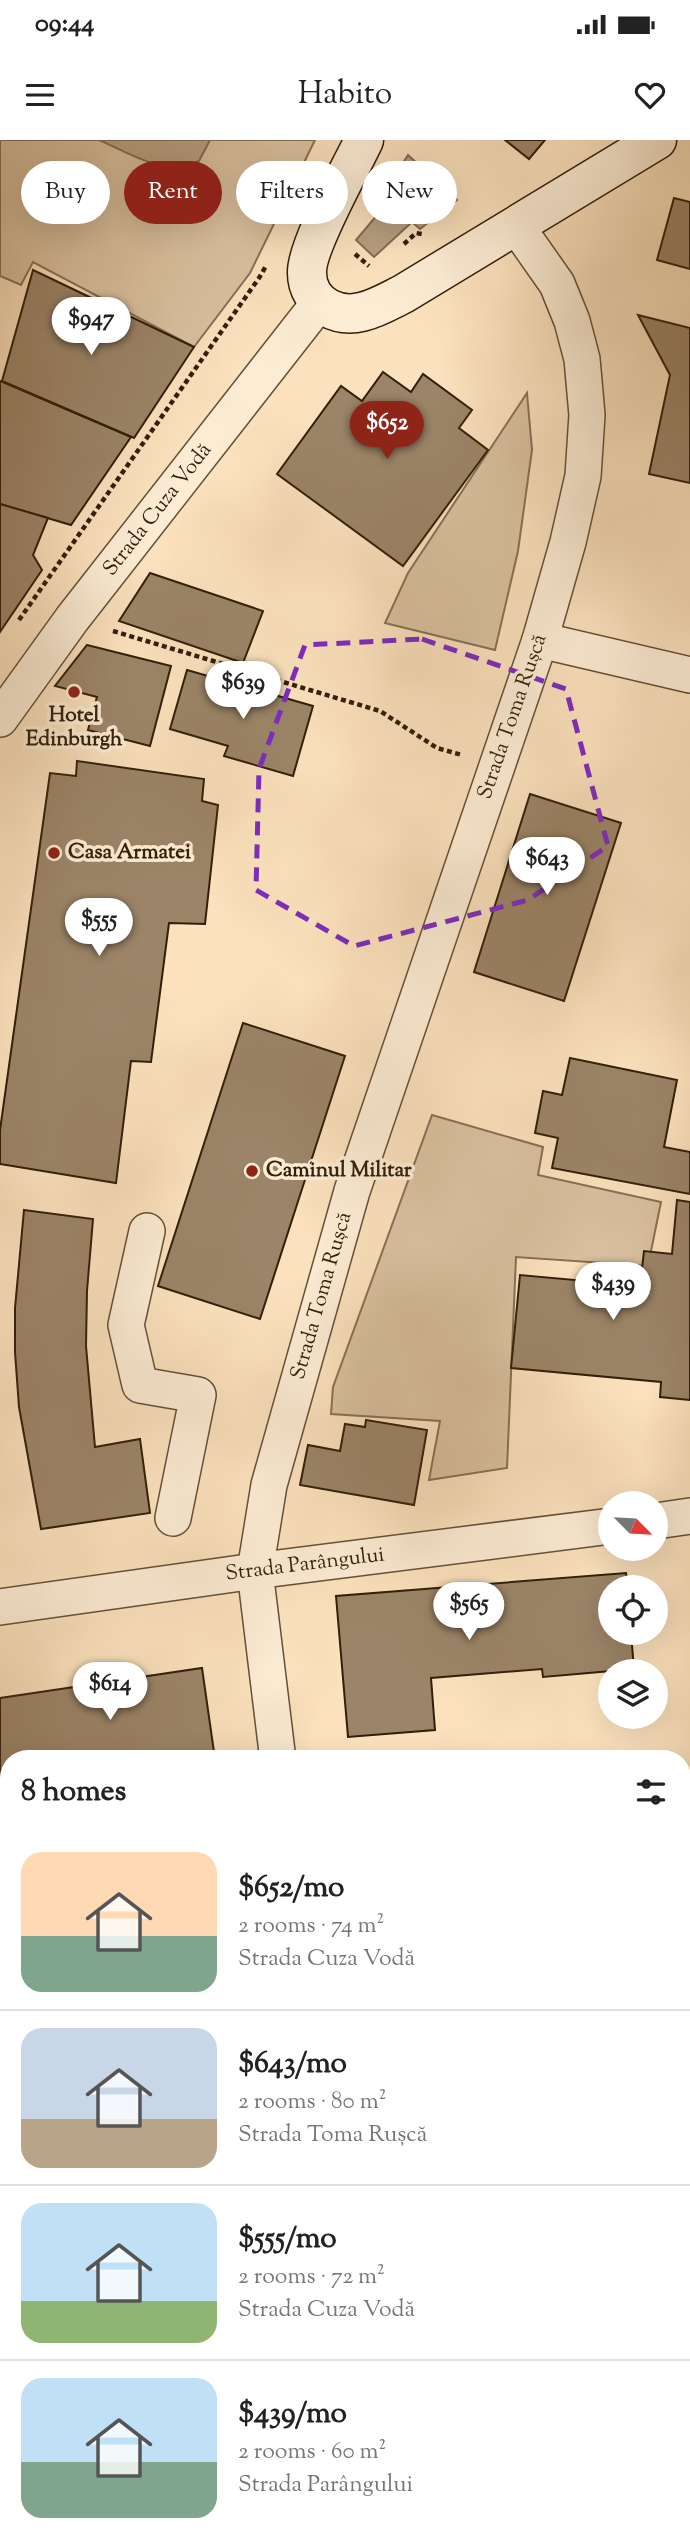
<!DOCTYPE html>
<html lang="en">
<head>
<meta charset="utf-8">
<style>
  body { margin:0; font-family:"Sorts Mill Goudy",serif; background:#f2f2f2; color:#222; height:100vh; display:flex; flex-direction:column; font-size:26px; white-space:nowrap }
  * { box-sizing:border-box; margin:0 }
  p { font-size:23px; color:#767676 }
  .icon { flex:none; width:38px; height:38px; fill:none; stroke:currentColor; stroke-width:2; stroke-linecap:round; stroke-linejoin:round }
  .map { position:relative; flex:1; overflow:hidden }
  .drawer { position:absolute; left:0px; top:1610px; width:691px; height:798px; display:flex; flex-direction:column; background:#fff; border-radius:28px 28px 0 0; box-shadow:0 7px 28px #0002 }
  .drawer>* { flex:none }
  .hud { position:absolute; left:21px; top:21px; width:649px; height:63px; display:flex; gap:14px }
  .needle { width:46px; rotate:114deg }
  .controls { position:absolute; left:598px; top:1351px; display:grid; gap:14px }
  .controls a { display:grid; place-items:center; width:70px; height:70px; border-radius:50%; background:#fff; box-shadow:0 7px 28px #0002; font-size:35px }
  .price { position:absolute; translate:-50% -60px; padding:0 16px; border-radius:24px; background:#fff; color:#222; font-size:23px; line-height:46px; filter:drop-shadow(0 2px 4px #0008) }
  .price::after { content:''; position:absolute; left:50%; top:42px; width:21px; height:16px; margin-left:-10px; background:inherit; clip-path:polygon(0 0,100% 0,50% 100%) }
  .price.current { background:#8f2418; color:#fff }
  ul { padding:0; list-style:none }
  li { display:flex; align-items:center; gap:21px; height:175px; padding:0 21px }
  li+li { border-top:2px solid #e0e0e0 }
  li span { display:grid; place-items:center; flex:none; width:196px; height:140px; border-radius:21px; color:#555 }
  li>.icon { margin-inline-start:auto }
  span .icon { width:84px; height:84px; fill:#fffc; stroke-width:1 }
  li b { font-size:30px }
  h2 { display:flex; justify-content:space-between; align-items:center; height:84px; padding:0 21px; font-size:30px }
  .pill { padding:0 24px; border-radius:32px; background:#fff; box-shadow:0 7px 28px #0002; font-size:24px; line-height:63px }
  .pill.current { background:#8f2418; color:#fff }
  .status { display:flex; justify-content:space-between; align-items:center; height:49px; padding:0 35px; background:#fff; direction:ltr }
  .status svg { height:19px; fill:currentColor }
  header { display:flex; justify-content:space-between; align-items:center; height:91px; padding:0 21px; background:#fff; font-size:32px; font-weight:600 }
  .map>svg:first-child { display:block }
  .green { fill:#d9c09f; stroke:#867054; stroke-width:2 }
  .water { fill:#b79f80; stroke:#826c51; stroke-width:2 }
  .building { fill:#9b8467; stroke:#321f0a; stroke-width:2 }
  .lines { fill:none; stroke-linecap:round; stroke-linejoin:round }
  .street-casing { stroke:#645037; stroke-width:38 }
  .secondary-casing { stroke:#321f0a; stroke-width:41 }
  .path { stroke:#321f0a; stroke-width:4.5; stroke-dasharray:5 3.5; stroke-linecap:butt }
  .street { stroke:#fcecd4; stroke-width:35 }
  .secondary { stroke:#fcecd4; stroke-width:38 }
  .marked { fill:none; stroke:#7b2cbf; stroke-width:5; stroke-dasharray:14 9; stroke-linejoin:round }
  .poi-dot { fill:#8f2418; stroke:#fcecd4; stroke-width:2.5 }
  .labels { text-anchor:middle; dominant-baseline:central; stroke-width:7; stroke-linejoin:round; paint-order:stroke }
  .street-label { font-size:21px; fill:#321f0a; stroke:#fcecd4 }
  .poi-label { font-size:21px; font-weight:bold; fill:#321f0a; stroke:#fcecd4; text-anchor:start }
</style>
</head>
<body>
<div class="status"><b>09:44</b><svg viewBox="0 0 49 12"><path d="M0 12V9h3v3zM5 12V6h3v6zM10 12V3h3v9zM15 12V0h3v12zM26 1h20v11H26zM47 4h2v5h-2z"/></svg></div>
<header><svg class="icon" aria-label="menu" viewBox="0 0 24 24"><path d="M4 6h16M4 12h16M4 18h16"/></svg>Habito<svg class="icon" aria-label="heart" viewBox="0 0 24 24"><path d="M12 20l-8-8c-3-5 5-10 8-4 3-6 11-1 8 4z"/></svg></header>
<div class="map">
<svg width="690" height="2408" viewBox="0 0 690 2408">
  <rect width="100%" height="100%" fill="#fbe1bd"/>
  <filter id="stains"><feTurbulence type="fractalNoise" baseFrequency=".00286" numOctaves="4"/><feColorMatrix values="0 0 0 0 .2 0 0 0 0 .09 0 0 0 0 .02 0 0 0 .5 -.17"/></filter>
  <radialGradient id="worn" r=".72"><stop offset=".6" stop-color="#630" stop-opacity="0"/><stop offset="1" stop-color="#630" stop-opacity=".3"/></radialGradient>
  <g class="green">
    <polygon points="0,0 315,0 250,133 194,207 33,122 21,145 0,136"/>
    <polygon points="527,253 532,310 518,411 495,510 385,483 408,433"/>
    <polygon points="432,975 543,1007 538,1035 661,1062 648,1126 516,1117 507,1328 429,1340 440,1281 331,1274 333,1247"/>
  </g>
  <g class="water">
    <path d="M99,0H210L199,21C165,38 132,14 99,0Z"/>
    <polygon points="408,15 457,60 420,89 412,82 374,117 356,100 389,61 382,55"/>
  </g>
  <g class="building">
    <polygon points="505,0 545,0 529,19"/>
    <polygon points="674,58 690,62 690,129 657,120"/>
    <polygon points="33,130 194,207 134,298 2,241"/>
    <polygon points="638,175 690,188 690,343 649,334 670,235"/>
    <polygon points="383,232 411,252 423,234 472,270 459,288 488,310 403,426 277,334 341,246 362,261"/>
    <polygon points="0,241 131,297 71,385 0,364"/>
    <polygon points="0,364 48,378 33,415 42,430 0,492"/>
    <polygon points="150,433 263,471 243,523 119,481"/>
    <polygon points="87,505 171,526 150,606 88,590 97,557 55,546"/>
    <polygon points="187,530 313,566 293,636 224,616 228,606 170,589"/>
    <polygon points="77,621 204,639 202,661 218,665 205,784 169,783 151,922 131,921 116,1043 0,1024 0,990 50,633 76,636"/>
    <polygon points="530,654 621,683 564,861 474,832"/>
    <polygon points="243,883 345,916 260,1179 158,1146"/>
    <polygon points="570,918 677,940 664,1007 690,1012 690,1054 552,1028 558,998 535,993 543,951 562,955"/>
    <polygon points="677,1060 690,1062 690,1260 660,1257 661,1242 511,1228 520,1135 640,1146 644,1111 672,1114"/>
    <polygon points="24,1070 93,1079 87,1151 86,1206 95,1307 140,1299 150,1373 41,1389 19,1267 15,1212 15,1168"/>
    <polygon points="366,1280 427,1290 414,1365 300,1345 308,1305 340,1311 345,1284 365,1287"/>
    <polygon points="626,1433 628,1447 611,1447 611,1493 631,1493 634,1529 543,1537 542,1529 431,1538 435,1590 348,1597 336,1456"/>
    <polygon points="202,1528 215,1619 9,1619 9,1645 0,1646 0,1558"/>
    <polygon points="682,1729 690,1731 690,1811 682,1840"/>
    <polygon points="0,2341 9,2344 9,2399 164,2399 188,2408 0,2408"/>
    <polygon points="268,2399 306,2399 301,2408 274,2408 266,2403"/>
    <polygon points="382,2399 482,2399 479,2408 379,2408"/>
  </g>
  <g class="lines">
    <g class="street-casing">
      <g id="street">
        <polyline points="540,500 690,535"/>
        <polyline points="0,579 72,479 319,163"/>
        <polyline points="147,1091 126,1185 140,1245 198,1255 173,1378"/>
        <polyline points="656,1381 690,1376"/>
        <polyline points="0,1467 255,1431 611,1386"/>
        <polyline points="276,1619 277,1612 255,1431 269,1345 352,1051 540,500 568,402 583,336 587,275 582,219 572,181 557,144 517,87"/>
        <polyline points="0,1721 9,1720"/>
      </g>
    </g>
    <g class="secondary-casing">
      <g id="secondary">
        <path d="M364,0C351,28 306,106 307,133C307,148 315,161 328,168C354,182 379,166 403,154L657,0"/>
        <polyline points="682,2088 690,2055"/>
        <polyline points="646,2399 647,2408"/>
      </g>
    </g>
    <g class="path">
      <polyline points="404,104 416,93 422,94"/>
      <polyline points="355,114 369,126"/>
      <polyline points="19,480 259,138 266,126"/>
      <polyline points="113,491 380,571 437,608 462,615"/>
    </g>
    <use href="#street" class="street"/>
    <use href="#secondary" class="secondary"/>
  </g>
  <path class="marked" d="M422,499L566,549L608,706L528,760L354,806L256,750L259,629L305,505Z"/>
  <g class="poi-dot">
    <circle cx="74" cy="552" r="7"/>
    <circle cx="54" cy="713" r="7"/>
    <circle cx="252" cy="1031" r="7"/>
  </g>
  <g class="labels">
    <g class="street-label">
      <text transform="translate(158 370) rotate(-52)">Strada Cuza Vodă</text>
      <text transform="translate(513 577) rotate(-71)">Strada Toma Rușcă</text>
      <text transform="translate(322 1156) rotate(-74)">Strada Toma Rușcă</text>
      <text transform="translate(305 1425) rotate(-7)">Strada Parângului</text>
    </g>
    <g class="poi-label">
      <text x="74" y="576" text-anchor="middle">Hotel<tspan x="74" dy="24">Edinburgh</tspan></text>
      <text x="68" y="713">Casa Armatei</text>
      <text x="266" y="1031">Caminul Militar</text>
    </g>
  </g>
  <rect width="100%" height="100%" filter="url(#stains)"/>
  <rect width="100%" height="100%" fill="url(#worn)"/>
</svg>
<div class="controls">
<a><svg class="needle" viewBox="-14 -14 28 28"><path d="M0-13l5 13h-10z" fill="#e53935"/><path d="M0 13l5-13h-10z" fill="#767676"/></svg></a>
<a><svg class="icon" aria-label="locate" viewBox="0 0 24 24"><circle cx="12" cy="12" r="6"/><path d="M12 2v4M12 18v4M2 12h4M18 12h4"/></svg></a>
<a><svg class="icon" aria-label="layers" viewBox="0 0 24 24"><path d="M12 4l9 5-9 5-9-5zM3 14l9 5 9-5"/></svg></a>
</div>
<b class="price" style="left:91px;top:217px">$947</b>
<b class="price current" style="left:387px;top:321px">$652</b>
<b class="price" style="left:243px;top:581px">$639</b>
<b class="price" style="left:547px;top:757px">$643</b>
<b class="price" style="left:99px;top:818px">$555</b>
<b class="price" style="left:613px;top:1182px">$439</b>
<b class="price" style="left:469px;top:1502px">$565</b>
<b class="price" style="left:110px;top:1582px">$614</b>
<div class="hud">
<a class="pill">Buy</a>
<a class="pill current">Rent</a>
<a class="pill">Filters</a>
<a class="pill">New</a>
</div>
<section class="drawer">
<h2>8 homes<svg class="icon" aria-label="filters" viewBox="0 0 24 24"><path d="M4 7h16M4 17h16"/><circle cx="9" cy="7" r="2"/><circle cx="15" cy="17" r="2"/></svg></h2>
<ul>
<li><span style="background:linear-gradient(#ffd9b3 60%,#7fa58c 0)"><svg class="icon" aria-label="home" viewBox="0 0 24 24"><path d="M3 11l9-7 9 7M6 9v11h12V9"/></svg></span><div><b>$652/mo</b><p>2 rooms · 74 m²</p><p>Strada Cuza Vodă</p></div></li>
<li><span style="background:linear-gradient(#c9d6e8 65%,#b9a48a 0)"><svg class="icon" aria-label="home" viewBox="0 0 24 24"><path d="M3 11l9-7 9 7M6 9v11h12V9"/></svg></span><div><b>$643/mo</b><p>2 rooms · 80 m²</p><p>Strada Toma Rușcă</p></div></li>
<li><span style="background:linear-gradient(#bfe0f5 70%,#8fb573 0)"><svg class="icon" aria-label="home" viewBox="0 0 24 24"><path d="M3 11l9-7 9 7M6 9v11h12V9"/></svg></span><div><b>$555/mo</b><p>2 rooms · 72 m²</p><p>Strada Cuza Vodă</p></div></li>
<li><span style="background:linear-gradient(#bfe0f5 60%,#7fa58c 0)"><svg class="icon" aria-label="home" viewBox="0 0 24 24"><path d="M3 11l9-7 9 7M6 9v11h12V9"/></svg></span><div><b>$439/mo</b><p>2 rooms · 60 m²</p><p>Strada Parângului</p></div></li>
</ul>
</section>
</div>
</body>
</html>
